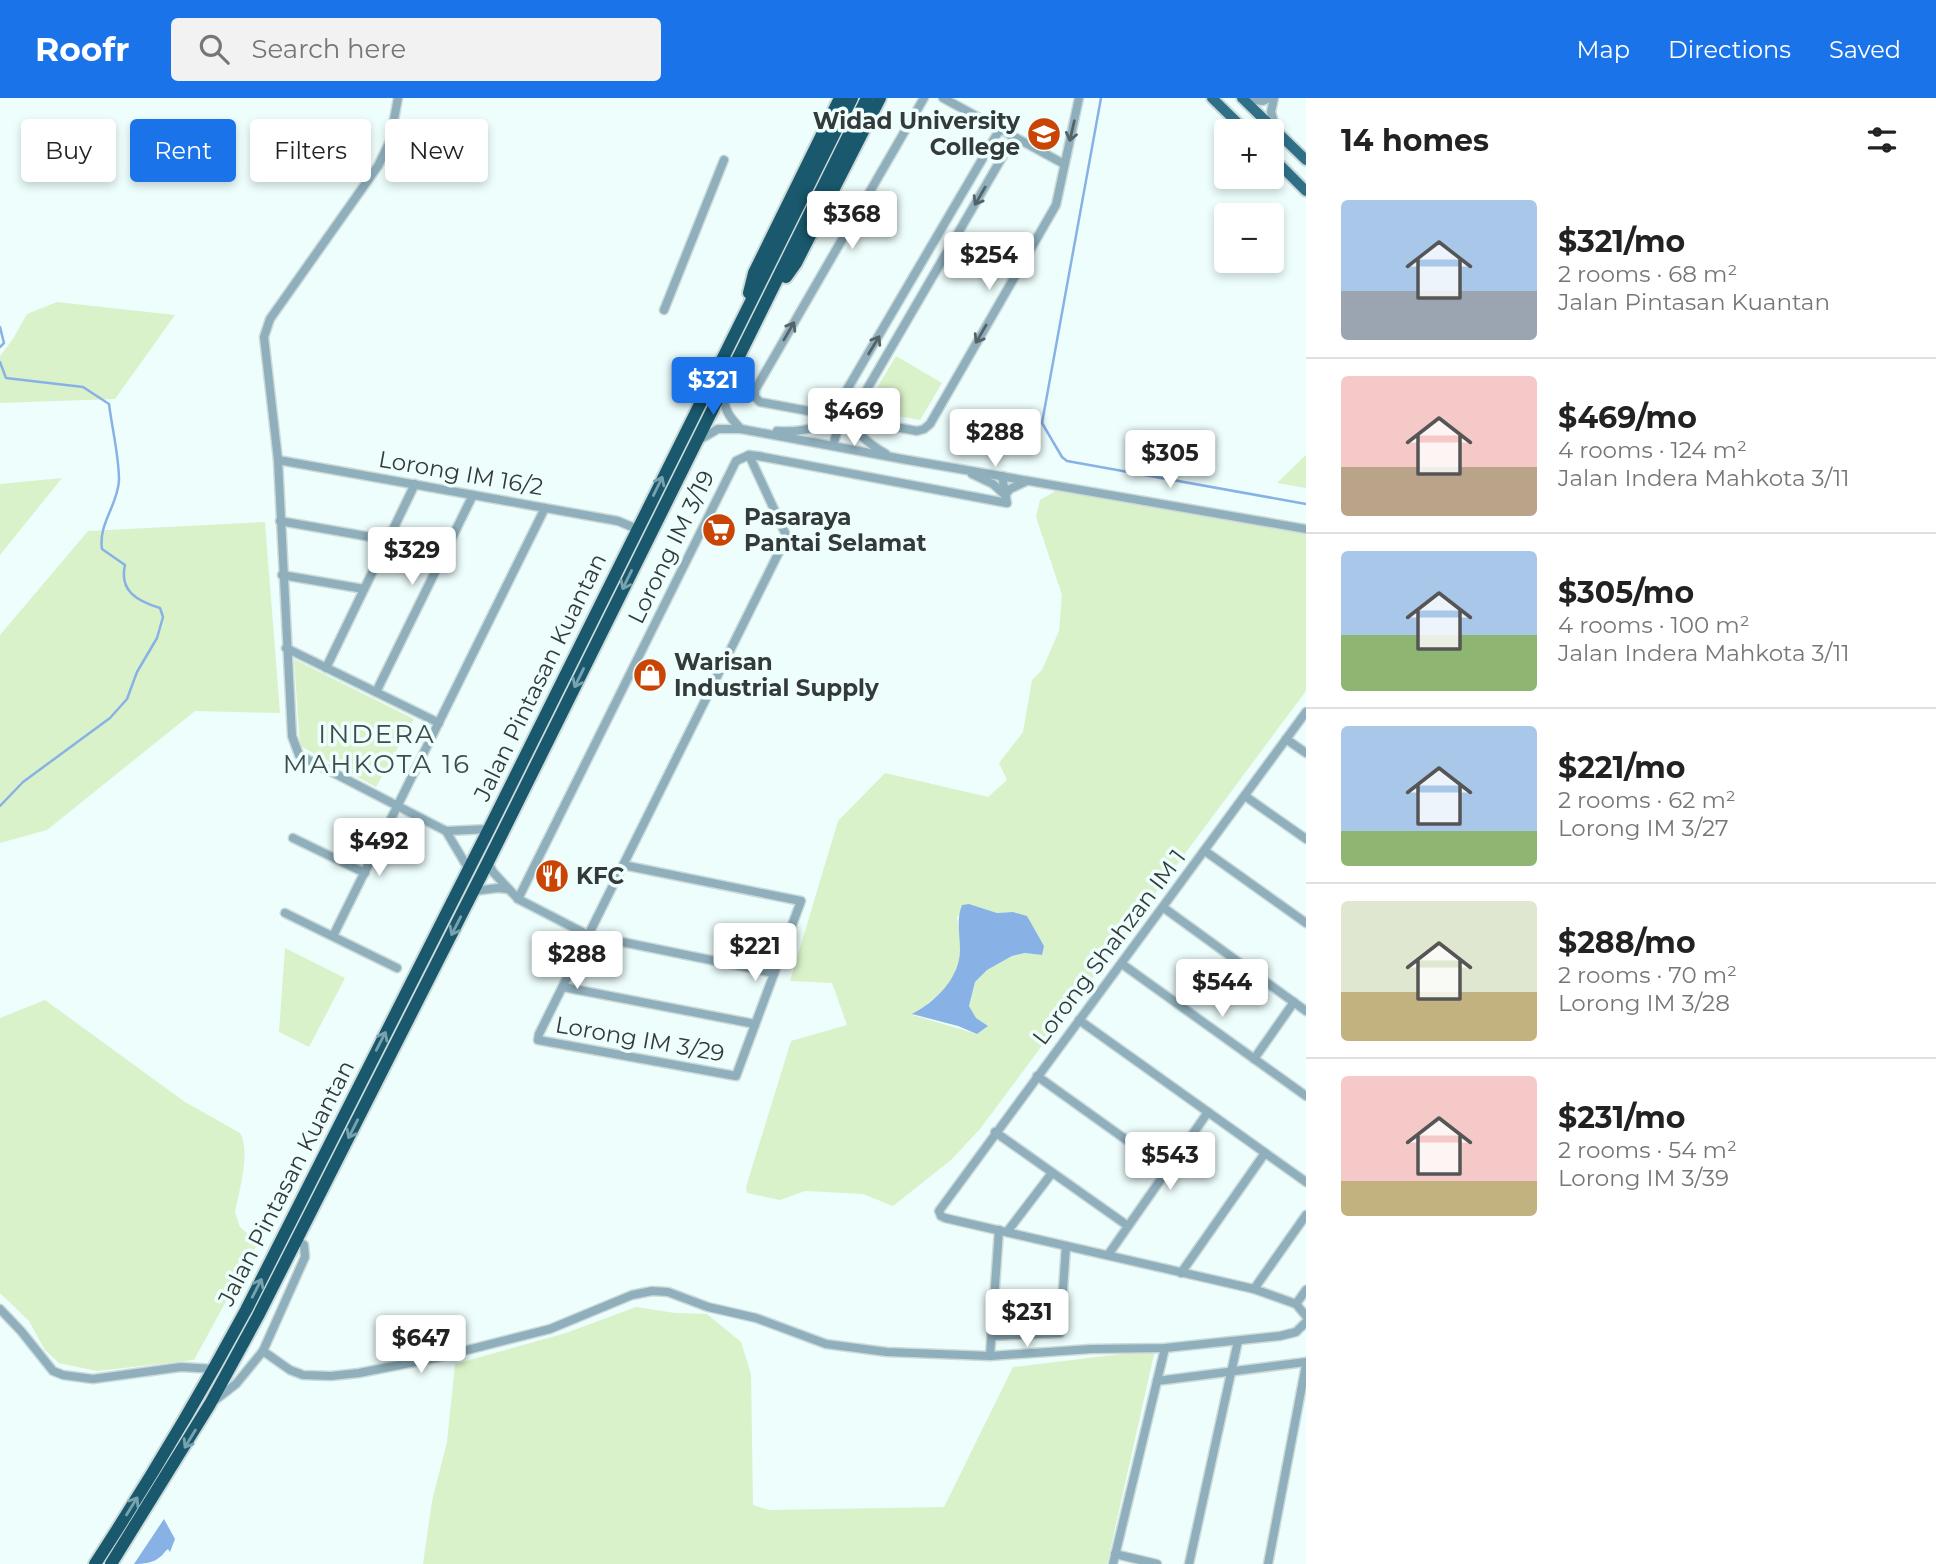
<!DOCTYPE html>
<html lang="en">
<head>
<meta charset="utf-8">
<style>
  body { margin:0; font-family:Montserrat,sans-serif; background:#f2f2f2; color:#222; height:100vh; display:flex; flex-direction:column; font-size:26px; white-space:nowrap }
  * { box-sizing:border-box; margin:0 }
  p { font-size:23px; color:#767676 }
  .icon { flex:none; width:38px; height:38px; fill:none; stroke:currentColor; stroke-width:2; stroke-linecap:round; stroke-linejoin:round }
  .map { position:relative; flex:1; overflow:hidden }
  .side { display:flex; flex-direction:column; background:#fff; width:630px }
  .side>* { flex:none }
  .top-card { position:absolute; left:21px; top:21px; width:665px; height:63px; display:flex; gap:14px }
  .buttons { position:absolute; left:1214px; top:21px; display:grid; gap:14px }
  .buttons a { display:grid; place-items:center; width:70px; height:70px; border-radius:7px; background:#fff; box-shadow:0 4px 10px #0003; font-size:35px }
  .price { position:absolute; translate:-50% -60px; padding:0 16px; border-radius:7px; background:#fff; color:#222; font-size:23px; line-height:46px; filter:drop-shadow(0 2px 4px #0008) }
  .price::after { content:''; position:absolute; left:50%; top:42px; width:21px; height:16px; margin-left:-10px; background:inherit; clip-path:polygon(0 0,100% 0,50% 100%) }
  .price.current { background:#1a73e8; color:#fff }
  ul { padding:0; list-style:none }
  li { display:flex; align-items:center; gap:21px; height:175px; padding:0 35px }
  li+li { border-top:2px solid #e0e0e0 }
  li span { display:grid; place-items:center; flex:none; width:196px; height:140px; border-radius:7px; color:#555 }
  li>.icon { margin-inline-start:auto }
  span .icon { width:84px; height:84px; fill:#fffc; stroke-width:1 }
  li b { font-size:30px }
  h2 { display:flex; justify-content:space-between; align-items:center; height:84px; padding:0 35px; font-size:30px }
  .pill { padding:0 24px; border-radius:7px; background:#fff; box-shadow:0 4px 10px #0003; font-size:24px; line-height:63px }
  .pill.current { background:#1a73e8; color:#fff }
  header { display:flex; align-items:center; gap:42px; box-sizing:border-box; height:98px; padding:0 35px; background:#1a73e8; color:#fff }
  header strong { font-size:33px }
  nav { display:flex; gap:38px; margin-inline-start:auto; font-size:24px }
  .search { width:490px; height:63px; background:#f2f2f2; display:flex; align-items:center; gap:18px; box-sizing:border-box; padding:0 24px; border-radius:7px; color:#767676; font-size:26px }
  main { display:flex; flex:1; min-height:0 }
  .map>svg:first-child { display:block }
  .green { fill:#daf2c9; fill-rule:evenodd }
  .water { fill:#88b1e6 }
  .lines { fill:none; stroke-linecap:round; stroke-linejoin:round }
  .stream { stroke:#88b1e6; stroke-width:2.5 }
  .minor-casing { stroke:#ccdbda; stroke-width:11 }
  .major-casing { stroke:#ccdbda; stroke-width:14 }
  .highway-casing { stroke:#ccdbda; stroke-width:16 }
  .minor { stroke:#8fafbc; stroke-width:8 }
  .major { stroke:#2f7088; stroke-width:10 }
  .highway { stroke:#19586d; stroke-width:12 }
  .oneway { stroke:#546368 }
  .oneway2 { stroke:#78a3ae }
  .labels { text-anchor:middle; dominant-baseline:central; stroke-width:7; stroke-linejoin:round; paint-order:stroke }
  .poi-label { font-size:23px; font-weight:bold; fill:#343a3a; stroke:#edfefd; text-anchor:start }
  .street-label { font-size:23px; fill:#343a3a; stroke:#edfefd }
  .quarter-label { font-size:26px; letter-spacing:2px; fill:#3e4c4c; stroke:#edfefd }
</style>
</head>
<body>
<header>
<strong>Roofr</strong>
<div class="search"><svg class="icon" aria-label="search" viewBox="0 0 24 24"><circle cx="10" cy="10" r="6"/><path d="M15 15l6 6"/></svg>Search here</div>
<nav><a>Map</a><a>Directions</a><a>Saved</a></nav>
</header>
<main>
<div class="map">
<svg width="1306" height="1466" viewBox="0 0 1306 1466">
  <rect width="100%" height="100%" fill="#edfefd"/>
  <g class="green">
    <polygon points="57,204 175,217 115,301 0,305 0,258 13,241 27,216"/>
    <polygon points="896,258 942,285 920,322 864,312"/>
    <polygon points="1306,357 1306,390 1277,385"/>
    <polygon points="62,380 0,457 0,386"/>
    <path d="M1064,388L1306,432V593L980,1031L951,1062L893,1108L863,1096L805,1093L780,1102L747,1095L746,1089L791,943L847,927L832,885L790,883L838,723L885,675L988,699L1007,682L999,665L1023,634L1032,582L1042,572L1059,533L1062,497L1036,419L1040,402ZM969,806L997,815L1013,814L1027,818L1042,857L1025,855L1012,858L987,872L975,884L969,908L976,920L987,928L977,936L913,917C929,905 950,889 958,869C964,855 959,833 957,819Z"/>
    <polygon points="265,424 280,615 195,613 47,732 0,745 0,537 88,433"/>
    <polygon points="294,561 414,621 376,689 300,648"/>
    <polygon points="285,850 345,880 309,949 279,934"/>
    <path d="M45,902L185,1004L240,1035C251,1054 239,1093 235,1114L240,1129L258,1145L194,1262L97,1273L59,1265L45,1252L29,1223L0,1195V920Z"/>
    <polygon points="636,1209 675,1215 707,1216 741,1244 751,1276 753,1407 769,1412 944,1409 1013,1269 1155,1252 1107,1466 423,1466 432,1403 447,1344 455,1266 566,1235"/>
  </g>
  <g class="water">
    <path d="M969,806L997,815L1013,814L1027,818L1044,848L1042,857L1025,855L1012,858L987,872L975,884L969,908L976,920L988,928L977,936L958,928L912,916C935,904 960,880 960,852C960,836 956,822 962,807Z"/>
    <path d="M164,1421L175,1441L170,1454L168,1451C165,1453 163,1457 160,1459C153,1465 144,1466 134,1466Z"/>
  </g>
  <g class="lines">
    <g class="stream">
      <polyline points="1101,0 1042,325 1062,359 1067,363 1306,406"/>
      <polyline points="0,229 4,245 0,249"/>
      <path d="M0,264L6,280L83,289L109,306C112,330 119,358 119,382C118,407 98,426 102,451L125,467C119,493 137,503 160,510L163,519L157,540L137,574L127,601L110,620L23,684L0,708"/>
    </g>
    <g class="minor-casing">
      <g id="minor">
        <polyline points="398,0 390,43 378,68 270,221 264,239 278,362 292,638 299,657 446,733 489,731"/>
        <polyline points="924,0 755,292 755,299 760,304 917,333 924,331 930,326 1056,107 1079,0"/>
        <polyline points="943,0 1064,66"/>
        <polyline points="1274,0 1271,14 1276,31"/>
        <polyline points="1245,1 1263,3 1269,0"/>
        <polyline points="664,212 724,62"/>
        <path d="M723,293C724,311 728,318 741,331"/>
        <path d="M777,333C797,334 817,333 832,317L1000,31"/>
        <polyline points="699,342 718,331 741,331 902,361 1306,431"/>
        <polyline points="833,348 841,319"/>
        <path d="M886,356C869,346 848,332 856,310L1014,39"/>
        <polyline points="278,362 618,423 637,431"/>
        <polyline points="972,376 993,386 1005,397"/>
        <polyline points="1005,397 1010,391 1027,383"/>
        <polyline points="280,423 388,442"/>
        <polyline points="282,477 364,491"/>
        <polyline points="286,550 439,625"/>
        <polyline points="326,570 415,386"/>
        <polyline points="376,594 473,397"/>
        <polyline points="1306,614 939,1113 941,1118 945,1120 1254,1191 1296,1206 1306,1218"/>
        <polyline points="1286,641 1306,655"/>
        <polyline points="1245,698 1306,741"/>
        <polyline points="446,733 468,770"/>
        <polyline points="293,740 365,775"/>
        <polyline points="1205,753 1306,825"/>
        <polyline points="488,764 493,774 518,801 588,837 774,875"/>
        <polyline points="623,767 801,803 736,978 538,942 539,936 785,442 786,437 749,357"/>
        <polyline points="474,793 498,790 507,791"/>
        <polyline points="518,801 736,363 749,357 758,358 1007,405 1002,378"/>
        <polyline points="1164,810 1306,913"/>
        <polyline points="285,815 397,870"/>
        <polyline points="333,838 545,410"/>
        <polyline points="1122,866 1306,998"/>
        <polyline points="563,889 755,926"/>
        <polyline points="1079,922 1306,1084"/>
        <polyline points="1254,961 1294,904"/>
        <polyline points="1037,978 1167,1071"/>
        <polyline points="995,1034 1128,1128"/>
        <polyline points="1007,1134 1052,1075"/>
        <polyline points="296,1142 304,1147 305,1159 263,1253 290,1272 303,1277 331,1278 359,1275 440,1259 550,1231 632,1197 652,1193 668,1194 708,1209 756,1220 826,1246 887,1254 990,1258 1091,1251 1165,1250 1280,1238 1296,1234 1306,1224"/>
        <polyline points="1108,1157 1208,1014"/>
        <polyline points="1181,1175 1265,1055"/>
        <polyline points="1254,1191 1306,1117"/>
        <polyline points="1296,1206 1306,1192"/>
        <polyline points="0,1211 21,1233 53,1273 63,1277 93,1281 181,1269 214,1271"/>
        <polyline points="992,1238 1060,1235 1066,1148"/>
        <polyline points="990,1258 999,1132"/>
        <polyline points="1157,1283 1306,1264"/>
        <polyline points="214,1303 236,1286 263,1253"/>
        <polyline points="1115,1456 1157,1466"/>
        <polyline points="1113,1466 1165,1250"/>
        <polyline points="1189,1466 1238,1243"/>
        <polyline points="1268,1466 1306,1267"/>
      </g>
    </g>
    <g class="major-casing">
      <g id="major">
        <polyline points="1212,0 1246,33"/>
        <polyline points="1242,0 1306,62"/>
        <polyline points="1272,59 1306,93"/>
      </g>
    </g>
    <g class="highway-casing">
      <g id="highway">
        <polyline points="786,179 796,165 880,0"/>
        <polyline points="749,195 754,175 840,0"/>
        <path d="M95,1466C149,1383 199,1299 246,1212L489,731L852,0"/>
        <polyline points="111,1466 210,1306 258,1218 488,764 867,0"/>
      </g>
    </g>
    <use href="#minor" class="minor"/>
    <use href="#major" class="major"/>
    <use href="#highway" class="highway"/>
  </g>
  <defs><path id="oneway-shaft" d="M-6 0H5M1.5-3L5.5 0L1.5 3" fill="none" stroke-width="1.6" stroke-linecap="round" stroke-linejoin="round" transform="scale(1.75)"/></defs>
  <g class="oneway">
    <use href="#oneway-shaft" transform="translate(1072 33) rotate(103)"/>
    <use href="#oneway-shaft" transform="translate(980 98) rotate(120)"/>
    <use href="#oneway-shaft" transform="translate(789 233) rotate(-60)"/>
    <use href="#oneway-shaft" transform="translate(981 236) rotate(120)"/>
    <use href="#oneway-shaft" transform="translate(874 247) rotate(-59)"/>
  </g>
  <g class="oneway2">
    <use href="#oneway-shaft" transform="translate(658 388) rotate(-64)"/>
    <use href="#oneway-shaft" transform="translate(627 482) rotate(116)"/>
    <use href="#oneway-shaft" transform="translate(579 580) rotate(116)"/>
    <use href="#oneway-shaft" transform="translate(456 828) rotate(117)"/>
    <use href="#oneway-shaft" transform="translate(381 943) rotate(-63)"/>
    <use href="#oneway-shaft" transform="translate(353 1031) rotate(117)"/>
    <use href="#oneway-shaft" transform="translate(257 1190) rotate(-63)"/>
    <use href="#oneway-shaft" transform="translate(190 1341) rotate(121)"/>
    <use href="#oneway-shaft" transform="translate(132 1408) rotate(-58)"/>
  </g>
  <defs>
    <g id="university-disc" transform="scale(1.75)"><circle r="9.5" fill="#ca4404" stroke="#edfefd"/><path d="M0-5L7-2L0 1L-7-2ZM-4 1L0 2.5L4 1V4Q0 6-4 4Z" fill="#fff"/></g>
    <g id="supermarket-disc" transform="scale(1.75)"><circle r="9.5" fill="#ca4404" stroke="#edfefd"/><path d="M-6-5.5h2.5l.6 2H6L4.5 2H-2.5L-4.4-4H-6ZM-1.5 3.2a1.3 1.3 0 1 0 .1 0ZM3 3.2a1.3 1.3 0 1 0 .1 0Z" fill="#fff"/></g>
    <g id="shop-disc" transform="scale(1.75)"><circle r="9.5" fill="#ca4404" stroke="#edfefd"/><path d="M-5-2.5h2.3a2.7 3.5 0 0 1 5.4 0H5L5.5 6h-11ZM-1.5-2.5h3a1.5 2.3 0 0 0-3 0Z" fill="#fff"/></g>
    <g id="restaurant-disc" transform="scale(1.75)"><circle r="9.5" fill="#ca4404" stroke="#edfefd"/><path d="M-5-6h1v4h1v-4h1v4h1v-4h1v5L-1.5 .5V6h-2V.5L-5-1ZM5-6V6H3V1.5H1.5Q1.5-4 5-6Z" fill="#fff"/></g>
  </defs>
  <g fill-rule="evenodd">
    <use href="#university-disc" x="1044" y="36"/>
    <use href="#supermarket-disc" x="719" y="432"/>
    <use href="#shop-disc" x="650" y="577"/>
    <use href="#restaurant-disc" x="552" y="778"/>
  </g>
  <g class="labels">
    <g class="poi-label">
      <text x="1020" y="23" text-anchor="end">Widad University<tspan x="1020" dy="26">College</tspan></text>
      <text x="744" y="419">Pasaraya<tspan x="744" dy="26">Pantai Selamat</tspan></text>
      <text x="674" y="564">Warisan<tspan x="674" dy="26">Industrial Supply</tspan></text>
      <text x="576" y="778">KFC</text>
    </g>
    <g class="street-label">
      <text transform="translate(461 375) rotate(10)">Lorong IM 16/2</text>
      <text transform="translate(671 449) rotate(-64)">Lorong IM 3/19</text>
      <text transform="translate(540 579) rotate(-64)">Jalan Pintasan Kuantan</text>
      <text transform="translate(1109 849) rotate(-53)">Lorong Shahzan IM 1</text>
      <text transform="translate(640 941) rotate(10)">Lorong IM 3/29</text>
      <text transform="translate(286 1085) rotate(-63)">Jalan Pintasan Kuantan</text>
    </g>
    <g class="quarter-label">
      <text x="377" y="636">INDERA<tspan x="377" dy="30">MAHKOTA 16</tspan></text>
    </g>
  </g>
</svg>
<div class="buttons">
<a>+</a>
<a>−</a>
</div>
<b class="price" style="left:852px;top:153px">$368</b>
<b class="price" style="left:989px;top:194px">$254</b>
<b class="price current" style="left:713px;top:319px">$321</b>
<b class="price" style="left:854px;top:350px">$469</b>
<b class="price" style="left:995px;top:371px">$288</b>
<b class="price" style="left:1170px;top:392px">$305</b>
<b class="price" style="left:412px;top:489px">$329</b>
<b class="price" style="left:379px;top:780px">$492</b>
<b class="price" style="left:755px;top:885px">$221</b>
<b class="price" style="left:577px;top:893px">$288</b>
<b class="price" style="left:1222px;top:921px">$544</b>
<b class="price" style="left:1170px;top:1094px">$543</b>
<b class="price" style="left:1027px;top:1251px">$231</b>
<b class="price" style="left:421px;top:1277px">$647</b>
<div class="top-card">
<a class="pill">Buy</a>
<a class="pill current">Rent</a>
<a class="pill">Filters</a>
<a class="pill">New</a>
</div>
</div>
<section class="side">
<h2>14 homes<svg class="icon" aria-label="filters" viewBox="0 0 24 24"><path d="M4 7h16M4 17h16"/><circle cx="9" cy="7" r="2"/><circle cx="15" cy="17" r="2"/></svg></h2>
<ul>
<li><span style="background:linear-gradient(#a9c7e8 65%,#9aa5b1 0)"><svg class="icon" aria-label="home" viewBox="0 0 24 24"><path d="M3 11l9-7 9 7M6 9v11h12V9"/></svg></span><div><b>$321/mo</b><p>2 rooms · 68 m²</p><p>Jalan Pintasan Kuantan</p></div></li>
<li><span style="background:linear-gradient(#f6c9c9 65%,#b9a48a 0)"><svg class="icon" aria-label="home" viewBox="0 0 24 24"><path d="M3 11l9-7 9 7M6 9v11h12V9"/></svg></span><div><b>$469/mo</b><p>4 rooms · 124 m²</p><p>Jalan Indera Mahkota 3/11</p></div></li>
<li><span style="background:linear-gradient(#a9c7e8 60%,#8fb573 0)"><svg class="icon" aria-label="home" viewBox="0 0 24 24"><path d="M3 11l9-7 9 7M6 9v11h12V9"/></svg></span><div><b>$305/mo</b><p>4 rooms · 100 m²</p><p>Jalan Indera Mahkota 3/11</p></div></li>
<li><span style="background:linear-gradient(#a9c7e8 75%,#8fb573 0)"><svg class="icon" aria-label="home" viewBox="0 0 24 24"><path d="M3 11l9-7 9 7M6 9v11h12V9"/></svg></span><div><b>$221/mo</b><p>2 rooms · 62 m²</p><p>Lorong IM 3/27</p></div></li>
<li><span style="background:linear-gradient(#dfe7d0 65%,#c2b280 0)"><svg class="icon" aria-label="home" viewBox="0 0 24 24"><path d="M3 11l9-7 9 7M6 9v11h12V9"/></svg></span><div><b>$288/mo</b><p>2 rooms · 70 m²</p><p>Lorong IM 3/28</p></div></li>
<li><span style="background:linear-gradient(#f6c9c9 75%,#c2b280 0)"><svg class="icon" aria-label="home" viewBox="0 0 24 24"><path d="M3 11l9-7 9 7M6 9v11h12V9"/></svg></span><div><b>$231/mo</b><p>2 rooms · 54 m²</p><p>Lorong IM 3/39</p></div></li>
</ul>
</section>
</main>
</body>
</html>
